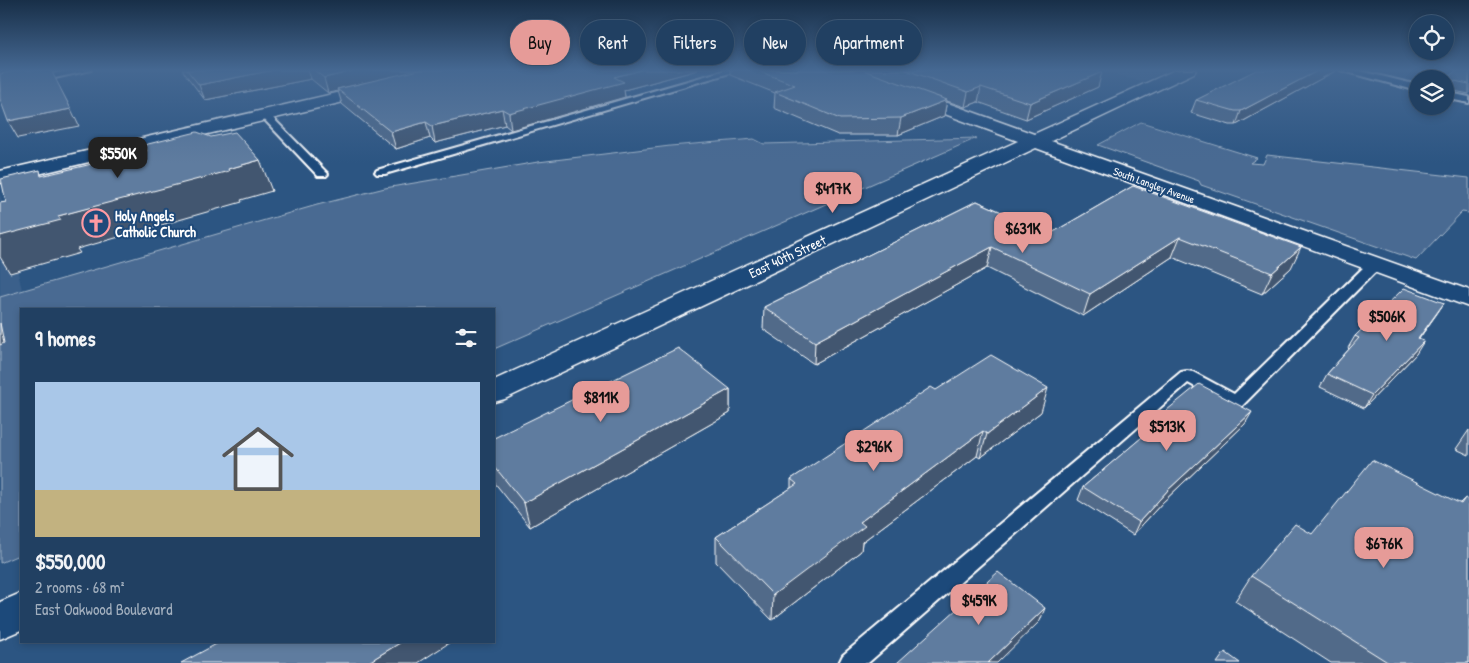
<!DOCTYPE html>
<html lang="en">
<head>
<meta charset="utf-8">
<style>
  body { margin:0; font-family:"Patrick Hand",sans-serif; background:#294768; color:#f1f3f6; height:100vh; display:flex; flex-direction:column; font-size:19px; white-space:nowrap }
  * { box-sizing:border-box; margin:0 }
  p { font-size:16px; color:#a2afbe }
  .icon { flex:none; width:28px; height:28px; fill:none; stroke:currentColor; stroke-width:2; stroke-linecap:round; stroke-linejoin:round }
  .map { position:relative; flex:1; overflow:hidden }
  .sheet { position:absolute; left:20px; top:308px; width:475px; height:335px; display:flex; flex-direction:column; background:#214062; border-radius:0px; box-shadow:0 2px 8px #0003,0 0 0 1px #3e5977 }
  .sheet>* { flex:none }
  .banner { position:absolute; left:510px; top:20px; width:475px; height:45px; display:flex; gap:10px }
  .buttons { position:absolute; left:1409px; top:15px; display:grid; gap:10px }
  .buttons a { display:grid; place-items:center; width:45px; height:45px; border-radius:50%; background:#214062; box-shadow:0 2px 8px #0003,0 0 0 1px #3e5977; font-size:25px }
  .price { position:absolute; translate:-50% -42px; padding:0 11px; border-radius:10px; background:#e69b98; color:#111; font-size:16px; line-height:32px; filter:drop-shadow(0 1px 2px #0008) }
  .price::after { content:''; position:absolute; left:50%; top:30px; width:15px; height:11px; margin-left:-8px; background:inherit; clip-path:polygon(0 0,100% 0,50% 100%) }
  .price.on { background:#222; color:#fff }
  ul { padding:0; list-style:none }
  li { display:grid; align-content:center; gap:10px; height:265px; padding:0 15px }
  li span { display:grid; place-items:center; height:155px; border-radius:0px; color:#555 }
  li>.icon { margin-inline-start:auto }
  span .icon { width:90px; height:90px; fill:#fffc; stroke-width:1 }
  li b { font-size:21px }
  h2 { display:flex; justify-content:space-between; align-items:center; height:60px; padding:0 15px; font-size:21px }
  .chip { padding:0 18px; border-radius:22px; background:#214062; box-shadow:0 2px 8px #0003,0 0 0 1px #3e5977; font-size:18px; line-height:45px }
  .chip.on { background:#e69b98; color:#111 }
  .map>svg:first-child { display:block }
  .built { fill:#3b618b }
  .green { fill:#486b92; stroke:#a4b5c8 }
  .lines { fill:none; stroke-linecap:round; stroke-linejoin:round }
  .lane-casing { stroke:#fff; stroke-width:4 }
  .street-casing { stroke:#fff; stroke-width:3 }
  .secondary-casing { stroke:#fff; stroke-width:3 }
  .lane { fill:#1f4a7a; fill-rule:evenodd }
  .street { fill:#1f4a7a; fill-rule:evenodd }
  .secondary { fill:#1f4a7a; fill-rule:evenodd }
  .wall { fill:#516b89; stroke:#fff }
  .shaded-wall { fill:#42576f; stroke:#fff }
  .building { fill:#5e7c9f; stroke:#fff }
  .labels { text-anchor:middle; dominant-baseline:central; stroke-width:4; stroke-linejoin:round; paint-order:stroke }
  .far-street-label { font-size:11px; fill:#fff; stroke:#1f4a7a }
  .poi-label { font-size:14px; font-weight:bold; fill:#fff; stroke:#1f4a7a; text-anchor:start }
  .street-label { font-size:14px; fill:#fff; stroke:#1f4a7a }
</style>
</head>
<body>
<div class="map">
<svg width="1469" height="663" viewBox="0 0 1469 663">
  <rect width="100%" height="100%" fill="#2c5582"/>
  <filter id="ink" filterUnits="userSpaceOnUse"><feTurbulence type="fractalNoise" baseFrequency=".02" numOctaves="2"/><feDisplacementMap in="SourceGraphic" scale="10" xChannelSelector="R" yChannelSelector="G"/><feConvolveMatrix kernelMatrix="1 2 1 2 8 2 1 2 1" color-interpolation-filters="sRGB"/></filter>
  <g filter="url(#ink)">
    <g class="built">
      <polygon points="1102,70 1168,70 1142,82"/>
      <polygon points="0,194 22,290 0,297"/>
    </g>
    <g class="green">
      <polygon points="1141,122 1257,158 1250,163 1263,164 1267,155 1469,178 1469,213 1462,212 1416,260 1201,185 1199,181 1098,145"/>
      <polygon points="977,138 494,349 494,309 21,309 21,554 0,563 0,297 317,205 385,188 538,162 670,146 754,139 764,144"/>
    </g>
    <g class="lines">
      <g class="lane-casing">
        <g id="lane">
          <polygon points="72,70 91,70 0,90 0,84"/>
          <polygon points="726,70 740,70 385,174 377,174 375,172 377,170"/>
          <polygon points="1340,70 1356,70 1418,85 1418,91"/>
          <polygon points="1445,92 1469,97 1469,103 1445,98"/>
          <polygon points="265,112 268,113 326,172 328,174 326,176 318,176 262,117 260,115"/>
          <polygon points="1375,260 1380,261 1382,264 1380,267 1242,406 1236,408 1230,406 1188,383 868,663 839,663 843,655 1181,372 1187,371 1193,372 1234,394 1370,261"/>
        </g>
      </g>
      <g class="street-casing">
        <g id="street">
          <polygon points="832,70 856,70 1034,134 1175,70 1196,70 1194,73 1051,141 1469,290 1469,307 1036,148 505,399 494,402 494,380 1018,141 834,73"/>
          <polygon points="21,593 21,630 0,639 0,602"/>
        </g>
      </g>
      <g class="secondary-casing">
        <polygon id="secondary" points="376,84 382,85 384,89 382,93 0,183 0,171"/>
      </g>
      <use href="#lane" class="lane"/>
      <use href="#street" class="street"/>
      <use href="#secondary" class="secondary"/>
    </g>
    <g class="wall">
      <polygon points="182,70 698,70 624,90 625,97 511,130 505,125 435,143 430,138 396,149 342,104 338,91 328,93 311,79 205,100"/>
      <polygon points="730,70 1097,70 1098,87 1026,119 978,102 965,107 947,101 944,116 898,135 838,135 774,108 775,93 730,75"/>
      <polygon points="1337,70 1236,125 1230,125 1191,113 1196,100"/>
      <polygon points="1469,70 1469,94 1445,89 1445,79"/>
      <polygon points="1133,186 1291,268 1262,294 1172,257 1083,316 987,268 814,364 763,329 764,307 977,201 1050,234"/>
      <polygon points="1444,303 1419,339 1416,354 1364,408 1320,387 1327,374 1349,349 1348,348 1355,336"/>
      <polygon points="730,389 730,413 530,527 494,482 494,438"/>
      <polygon points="936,390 1041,412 980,458 977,456 862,542 861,551 772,620 716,562 716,537 791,488 791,479"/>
      <polygon points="1156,419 1245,424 1162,503 1133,535 1078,500 1083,487 1152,429"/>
      <polygon points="1469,430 1469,455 1456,449"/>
      <polygon points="1465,498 1469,663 1331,663 1235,601 1251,576 1312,534 1460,503"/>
    </g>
    <g class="shaded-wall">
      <polygon points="0,70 27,70 0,82"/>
      <polygon points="274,70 308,70 311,79 205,100 199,85"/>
      <polygon points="358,70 426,70 337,89 338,91 328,93 324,78"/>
      <polygon points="641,70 698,70 624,90 625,97 511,130 509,113 614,77"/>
      <polygon points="1319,70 1337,70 1236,125 1241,111"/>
      <polygon points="1102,72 1098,87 1026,119 1030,103"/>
      <polygon points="981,87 978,102 965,107 968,92"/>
      <polygon points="947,100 944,116 898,135 901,118"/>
      <polygon points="71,109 79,126 18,138 8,121"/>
      <polygon points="502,109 505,125 435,143 432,126"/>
      <polygon points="426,122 430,138 396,149 391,132"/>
      <polygon points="260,160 272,191 241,200 242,202 77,249 80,253 10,273 0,257 0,236 58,216"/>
      <polygon points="1180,237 1172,257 1083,316 1090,294"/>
      <polygon points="992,247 987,268 814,364 815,342"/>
      <polygon points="1301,247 1291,268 1262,294 1272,273"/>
      <polygon points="1444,303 1436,315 1410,351 1418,339"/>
      <polygon points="0,323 4,343 0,345"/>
      <polygon points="1424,341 1416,354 1364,408 1372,395"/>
      <polygon points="1048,388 1041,412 980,458 987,434"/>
      <polygon points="730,389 730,413 530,527 524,503"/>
      <polygon points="1252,412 1245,424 1162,503 1133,535 1139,522 1168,490"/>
      <polygon points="983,431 977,456 862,542 861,551 772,620 773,595 860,522"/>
      <polygon points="1045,608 1040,621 997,663 988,663"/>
      <polygon points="403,641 452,641 418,663 367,663"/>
    </g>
    <g class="building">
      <polygon points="21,70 51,70 71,109 8,121 0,99 0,74"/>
      <polygon points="187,70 274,70 199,85"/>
      <polygon points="314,70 358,70 324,78"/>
      <polygon points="419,70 641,70 614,77 624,82 509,113 502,109 432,126 426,122 391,132 337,89"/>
      <polygon points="756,70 863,70 947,100 901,118 840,119 775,92 795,85"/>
      <polygon points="906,70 1097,70 1102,72 1030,103 981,87 968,92"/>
      <polygon points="1256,70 1319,70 1241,111 1235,111 1196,100"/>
      <polygon points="1457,70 1469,70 1469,84 1445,79"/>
      <polygon points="197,132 211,137 235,132 260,160 228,169 229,171 58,216 61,220 0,236 0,203 6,202 1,179 40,170 41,176 147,151 144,145"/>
      <polygon points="1133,186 1301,247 1272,273 1180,237 1090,294 992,247 815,342 764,307 977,201 1050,234"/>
      <polygon points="1404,288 1444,303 1418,339 1424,341 1372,395 1327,374 1359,338 1355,336"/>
      <polygon points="678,348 730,389 524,503 494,466 494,438"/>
      <polygon points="991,355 1048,388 987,434 983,431 860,522 865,526 773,595 716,537 797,484 791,479 811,466 931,387 936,390"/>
      <polygon points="1199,384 1252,412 1168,490 1139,522 1083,487 1161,421 1156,419"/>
      <polygon points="1372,460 1461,504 1465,498 1469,500 1469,663 1389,663 1251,576 1295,524 1312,534"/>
      <polygon points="998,572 1045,608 988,663 897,663"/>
      <polygon points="222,641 403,641 367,663 181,663"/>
      <polygon points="1225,652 1240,663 1217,663"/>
    </g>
  </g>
  <linearGradient id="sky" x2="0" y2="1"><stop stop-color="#182f48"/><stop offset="0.43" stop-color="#456892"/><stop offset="1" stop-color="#456892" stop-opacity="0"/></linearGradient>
  <rect width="1469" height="163" fill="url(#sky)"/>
  <defs>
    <g id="church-ring" transform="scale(1.4375)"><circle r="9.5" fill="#1f4a7a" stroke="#ff9aa2" stroke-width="1.5"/><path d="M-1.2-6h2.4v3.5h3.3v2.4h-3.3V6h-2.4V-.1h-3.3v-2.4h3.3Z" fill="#ff9aa2"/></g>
  </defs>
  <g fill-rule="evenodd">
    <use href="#church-ring" x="96" y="223"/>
  </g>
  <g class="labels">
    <g class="far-street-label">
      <text transform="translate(1154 185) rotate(20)">South Langley Avenue</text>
    </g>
    <g class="poi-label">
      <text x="115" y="215">Holy Angels<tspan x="115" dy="16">Catholic Church</tspan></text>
    </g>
    <g class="street-label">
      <text transform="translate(787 256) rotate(-25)">East 40th Street</text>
    </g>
  </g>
</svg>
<div class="buttons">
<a><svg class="icon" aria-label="locate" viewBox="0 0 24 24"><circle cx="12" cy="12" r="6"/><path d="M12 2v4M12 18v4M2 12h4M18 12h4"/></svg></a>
<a><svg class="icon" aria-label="layers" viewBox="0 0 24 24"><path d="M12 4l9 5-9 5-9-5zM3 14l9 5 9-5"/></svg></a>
</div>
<b class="price on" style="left:118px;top:179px">$550K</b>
<b class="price" style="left:833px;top:214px">$417K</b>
<b class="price" style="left:1023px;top:254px">$631K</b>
<b class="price" style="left:1387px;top:342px">$506K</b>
<b class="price" style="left:601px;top:423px">$811K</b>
<b class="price" style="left:1167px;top:452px">$513K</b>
<b class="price" style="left:874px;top:472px">$296K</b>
<b class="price" style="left:1384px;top:569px">$676K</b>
<b class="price" style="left:979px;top:626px">$459K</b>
<div class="banner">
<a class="chip on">Buy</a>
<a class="chip">Rent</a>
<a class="chip">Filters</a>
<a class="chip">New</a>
<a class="chip">Apartment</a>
</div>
<section class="sheet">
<h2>9 homes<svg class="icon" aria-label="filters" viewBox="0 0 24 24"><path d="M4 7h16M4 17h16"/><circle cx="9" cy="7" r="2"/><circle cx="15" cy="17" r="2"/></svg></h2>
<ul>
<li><span style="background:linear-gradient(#a9c7e8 70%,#c2b280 0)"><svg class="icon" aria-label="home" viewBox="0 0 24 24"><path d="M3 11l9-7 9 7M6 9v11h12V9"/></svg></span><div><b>$550,000</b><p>2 rooms · 68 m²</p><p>East Oakwood Boulevard</p></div></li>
</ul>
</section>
</div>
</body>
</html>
